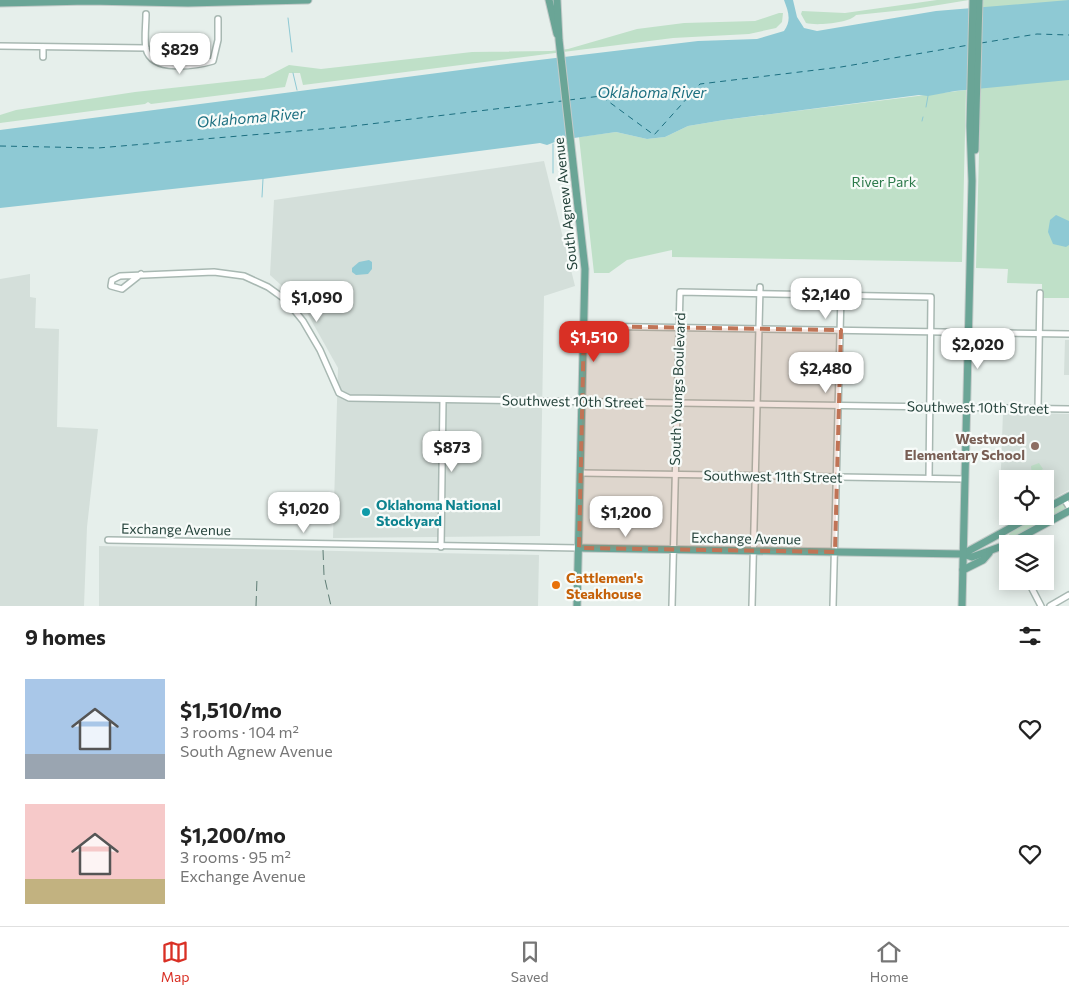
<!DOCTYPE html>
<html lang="en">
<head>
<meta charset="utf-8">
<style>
  body { margin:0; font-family:Commissioner,sans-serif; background:#f2f2f2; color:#222; height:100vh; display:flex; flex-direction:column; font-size:19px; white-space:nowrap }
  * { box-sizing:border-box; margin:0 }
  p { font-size:16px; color:#767676 }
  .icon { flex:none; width:28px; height:28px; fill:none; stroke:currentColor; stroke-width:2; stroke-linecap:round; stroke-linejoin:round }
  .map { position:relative; height:606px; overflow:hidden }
  .panel { display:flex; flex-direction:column; background:#fff; flex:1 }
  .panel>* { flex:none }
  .buttons { position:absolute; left:999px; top:470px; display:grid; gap:10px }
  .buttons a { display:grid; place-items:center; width:55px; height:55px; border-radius:0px; background:#fff; box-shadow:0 2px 12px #0003; font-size:25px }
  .price { position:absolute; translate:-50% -42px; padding:0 11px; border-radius:10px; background:#fff; color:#222; font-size:16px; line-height:32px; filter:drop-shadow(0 1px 2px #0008) }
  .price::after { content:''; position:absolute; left:50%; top:30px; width:15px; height:11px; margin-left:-8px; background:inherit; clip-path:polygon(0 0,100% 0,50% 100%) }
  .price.active { background:#d93025; color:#fff }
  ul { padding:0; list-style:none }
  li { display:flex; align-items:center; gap:15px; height:125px; padding:0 25px }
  li span { display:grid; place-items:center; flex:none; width:140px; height:100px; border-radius:0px; color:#555 }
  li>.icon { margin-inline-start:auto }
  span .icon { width:60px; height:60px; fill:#fffc; stroke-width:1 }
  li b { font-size:21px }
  h2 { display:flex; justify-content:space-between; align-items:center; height:60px; padding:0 25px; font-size:21px }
  .tab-bar { display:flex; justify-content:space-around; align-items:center; height:70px; border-top:1px solid #e0e0e0; background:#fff; font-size:14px; color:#767676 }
  .tab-bar a { display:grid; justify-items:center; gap:2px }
  .tab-bar .active { color:#d93025 }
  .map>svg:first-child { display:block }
  .built { fill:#d4dfda }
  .green { fill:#bfe0c8 }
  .water { fill:#8ec9d4 }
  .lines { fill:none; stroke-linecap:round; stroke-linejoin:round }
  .stream { stroke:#8ec9d4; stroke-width:1 }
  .ferry { stroke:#1c6f80; stroke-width:1; stroke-dasharray:6 5; stroke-linecap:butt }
  .minor-casing { stroke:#a8b8b2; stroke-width:8 }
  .major-casing { stroke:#c2cac8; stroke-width:9 }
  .minor { stroke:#fff; stroke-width:5 }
  .major { stroke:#6aa596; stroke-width:7 }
  .rail { stroke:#5f7d75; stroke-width:1; stroke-dasharray:10 5; stroke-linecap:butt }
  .marked { fill:#c07456; fill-opacity:0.2; stroke:#c07456; stroke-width:4; stroke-dasharray:10 6; stroke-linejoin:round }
  .education-dot { fill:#8d6e63; stroke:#f7fbf9; stroke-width:2 }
  .culture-dot { fill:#0f9aa8; stroke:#f7fbf9; stroke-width:2 }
  .food-dot { fill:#e8710a; stroke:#f7fbf9; stroke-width:2 }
  .labels { text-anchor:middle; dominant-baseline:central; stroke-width:4.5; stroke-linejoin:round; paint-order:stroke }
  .park-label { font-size:14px; fill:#2d7a4b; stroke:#f7fbf9 }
  .street-label { font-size:14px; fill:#24423a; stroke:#f7fbf9 }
  .education-label { font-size:14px; font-weight:bold; fill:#785e54; stroke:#f7fbf9; text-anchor:end }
  .culture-label { font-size:14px; font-weight:bold; fill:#0d838f; stroke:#f7fbf9; text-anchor:start }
  .food-label { font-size:14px; font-weight:bold; fill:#c56008; stroke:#f7fbf9; text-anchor:start }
  .water-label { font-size:15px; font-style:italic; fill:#1c6f80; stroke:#f7fbf9 }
</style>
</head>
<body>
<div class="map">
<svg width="1069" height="606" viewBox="0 0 1069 606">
  <rect width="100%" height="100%" fill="#e6efeb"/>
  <g class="built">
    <polygon points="544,161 575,286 544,296 540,536 333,538 338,368 302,304 270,275 274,200"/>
    <polygon points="30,274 30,297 36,298 35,328 59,329 57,427 98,429 87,527 84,606 0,606 0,279"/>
    <polygon points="1065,340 1069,340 1069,375 1064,375"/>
    <polygon points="1003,412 1069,414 1069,490 1045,503 1045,479 1008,479 1007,491 1000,495"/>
    <polygon points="99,546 539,555 538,606 99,606"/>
  </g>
  <g class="green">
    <path d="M937,0H969L914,9L856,15C850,23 816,26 806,23L801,14L802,11L845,13Z"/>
    <polygon points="983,0 1069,0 1069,298 1042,298 1042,284 1007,283 1008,269 976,268"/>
    <polygon points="779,13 783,13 782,22 776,28 749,34 673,38 303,85 300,73 289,73 285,87 151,104 148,102 145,104 0,123 0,115 16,110 135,92 264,78 289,65 321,69 472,52 551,51 568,49 637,29 684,23 755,21"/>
    <polygon points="966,90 962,262 672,257 672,250 627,260 609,273 594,273 579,137 616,132 647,139 665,137 688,126 724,120"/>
    <polygon points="1039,463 1043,469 1032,476 1031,466"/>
    <path d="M1063,502L1067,509L1013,538L1007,537C1014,526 1033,516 1045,516V512Z"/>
  </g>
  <g class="water">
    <path d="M784,0H793L797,17L804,28L817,31L936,11L1069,0V80L955,91L928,96L919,95L724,120L688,126L665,137L647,139L616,132L560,140L547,145L540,143L263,179L0,208V130L522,62L698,41L757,39L784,31C792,20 788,11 784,0Z"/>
    <polygon points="1056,215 1069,221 1069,245 1066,247 1053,244 1048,232 1050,220"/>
    <polygon points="369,260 372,262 372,269 368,274 356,275 352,272 352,268 359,262"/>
  </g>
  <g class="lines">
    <g class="stream">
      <polyline points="288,18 292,52"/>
      <polyline points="293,73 297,90"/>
      <polyline points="926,107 928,96"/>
      <polyline points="922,121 923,117"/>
      <polyline points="553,144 553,173"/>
      <polyline points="262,197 263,179"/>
    </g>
    <g class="ferry">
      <polyline points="981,43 1037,34 1069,35"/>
      <polyline points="569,100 601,96 654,135 700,84 841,67 969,45"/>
      <polyline points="0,146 98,148 345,127 562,101"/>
    </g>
    <g class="minor-casing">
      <g id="minor">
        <path d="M146,14C146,25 144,39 146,49C152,73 196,66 213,61L218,40V19"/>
        <polyline points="0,46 146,48"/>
        <polyline points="43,57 43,47"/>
        <polyline points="141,274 122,289 111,286 112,280 120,276 214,272 244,276 268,287 286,300 303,321 320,350 339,393 349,398 1069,409"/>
        <polyline points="584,326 1069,334"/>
        <polyline points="1038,408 1040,293"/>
        <polyline points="580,473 965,479"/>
        <polyline points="1064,499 1069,507"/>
        <polyline points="108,540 579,548"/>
        <polyline points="441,547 443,400"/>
        <polyline points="1028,581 1041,606"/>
        <polyline points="672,606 680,292 931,297 929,478"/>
        <polyline points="752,606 760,287"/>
        <polyline points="833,606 841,295"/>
        <polyline points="1050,606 1069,595"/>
      </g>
    </g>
    <g class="major-casing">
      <g id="major">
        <polyline points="549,0 557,34"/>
        <polyline points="557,0 559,40 585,269 577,606"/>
        <polyline points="0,3 88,1 188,3 308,0"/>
        <polyline points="975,150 979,0"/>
        <polyline points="1045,509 1069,496"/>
        <polyline points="1008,544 1069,511"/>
        <polyline points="579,548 963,554 972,557 1008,544"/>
        <polyline points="963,554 1032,516"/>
        <polyline points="963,570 983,560 989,553"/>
        <polyline points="962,606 972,181 970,126 973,0"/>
      </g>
    </g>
    <use href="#minor" class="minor"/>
    <use href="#major" class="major"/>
    <g class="rail">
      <polyline points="323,550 324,575 331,606"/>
      <polyline points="256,606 257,578"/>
    </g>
  </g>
  <path class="marked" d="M584,326L841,330L835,552L579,548Z"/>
  <circle class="education-dot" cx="1035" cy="446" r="5"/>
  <circle class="culture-dot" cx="366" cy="512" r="5"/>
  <circle class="food-dot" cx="556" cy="585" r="5"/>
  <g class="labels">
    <g class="park-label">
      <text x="884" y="181">River Park</text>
    </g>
    <g class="street-label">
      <text transform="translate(565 204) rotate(-96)">South Agnew Avenue</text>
      <text transform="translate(677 389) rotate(-88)">South Youngs Boulevard</text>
      <text transform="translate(573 401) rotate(1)">Southwest 10th Street</text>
      <text transform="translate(978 407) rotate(1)">Southwest 10th Street</text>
      <text transform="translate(773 476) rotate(1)">Southwest 11th Street</text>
      <text transform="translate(176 529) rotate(1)">Exchange Avenue</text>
      <text transform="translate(746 538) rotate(1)">Exchange Avenue</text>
    </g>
    <g class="education-label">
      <text x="1025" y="438">Westwood<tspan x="1025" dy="16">Elementary School</tspan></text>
    </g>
    <g class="culture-label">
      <text x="376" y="504">Oklahoma National<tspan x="376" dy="16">Stockyard</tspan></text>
    </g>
    <g class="food-label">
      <text x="566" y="577">Cattlemen's<tspan x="566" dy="16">Steakhouse</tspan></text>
    </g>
    <g class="water-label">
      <text x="652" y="92">Oklahoma River</text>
      <text transform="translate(251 117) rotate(-5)">Oklahoma River</text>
    </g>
  </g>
</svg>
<div class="buttons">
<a><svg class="icon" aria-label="locate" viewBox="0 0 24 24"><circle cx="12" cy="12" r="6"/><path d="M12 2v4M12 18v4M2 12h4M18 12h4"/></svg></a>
<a><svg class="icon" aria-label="layers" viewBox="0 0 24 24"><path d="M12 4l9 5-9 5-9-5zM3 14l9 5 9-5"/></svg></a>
</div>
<b class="price" style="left:180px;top:75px">$829</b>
<b class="price" style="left:826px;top:320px">$2,140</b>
<b class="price" style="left:317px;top:323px">$1,090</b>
<b class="price active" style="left:594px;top:363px">$1,510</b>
<b class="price" style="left:978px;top:370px">$2,020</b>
<b class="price" style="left:826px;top:394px">$2,480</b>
<b class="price" style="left:452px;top:473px">$873</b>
<b class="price" style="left:304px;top:534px">$1,020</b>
<b class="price" style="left:626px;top:538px">$1,200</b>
</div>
<section class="panel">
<h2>9 homes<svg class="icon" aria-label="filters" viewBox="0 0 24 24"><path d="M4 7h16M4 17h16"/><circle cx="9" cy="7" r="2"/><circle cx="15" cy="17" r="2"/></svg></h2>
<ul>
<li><span style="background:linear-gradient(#a9c7e8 75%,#9aa5b1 0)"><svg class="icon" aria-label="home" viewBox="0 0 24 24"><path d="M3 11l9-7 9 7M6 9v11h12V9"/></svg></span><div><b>$1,510/mo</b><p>3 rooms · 104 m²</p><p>South Agnew Avenue</p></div><svg class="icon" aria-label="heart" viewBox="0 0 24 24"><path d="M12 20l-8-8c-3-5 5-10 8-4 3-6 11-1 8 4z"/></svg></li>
<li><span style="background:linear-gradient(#f6c9c9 75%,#c2b280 0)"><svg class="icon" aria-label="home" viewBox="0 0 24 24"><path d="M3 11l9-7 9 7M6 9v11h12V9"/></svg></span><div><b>$1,200/mo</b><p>3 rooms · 95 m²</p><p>Exchange Avenue</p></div><svg class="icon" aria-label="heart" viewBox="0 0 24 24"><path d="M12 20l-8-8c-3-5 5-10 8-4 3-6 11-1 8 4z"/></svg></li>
</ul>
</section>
<nav class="tab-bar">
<a class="active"><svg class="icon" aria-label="map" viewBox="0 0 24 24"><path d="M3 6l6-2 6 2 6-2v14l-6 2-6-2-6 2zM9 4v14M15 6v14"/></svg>Map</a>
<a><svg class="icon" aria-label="saved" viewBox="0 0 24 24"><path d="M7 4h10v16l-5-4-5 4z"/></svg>Saved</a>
<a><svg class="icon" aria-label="home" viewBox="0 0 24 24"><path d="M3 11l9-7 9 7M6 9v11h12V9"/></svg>Home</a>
</nav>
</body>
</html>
